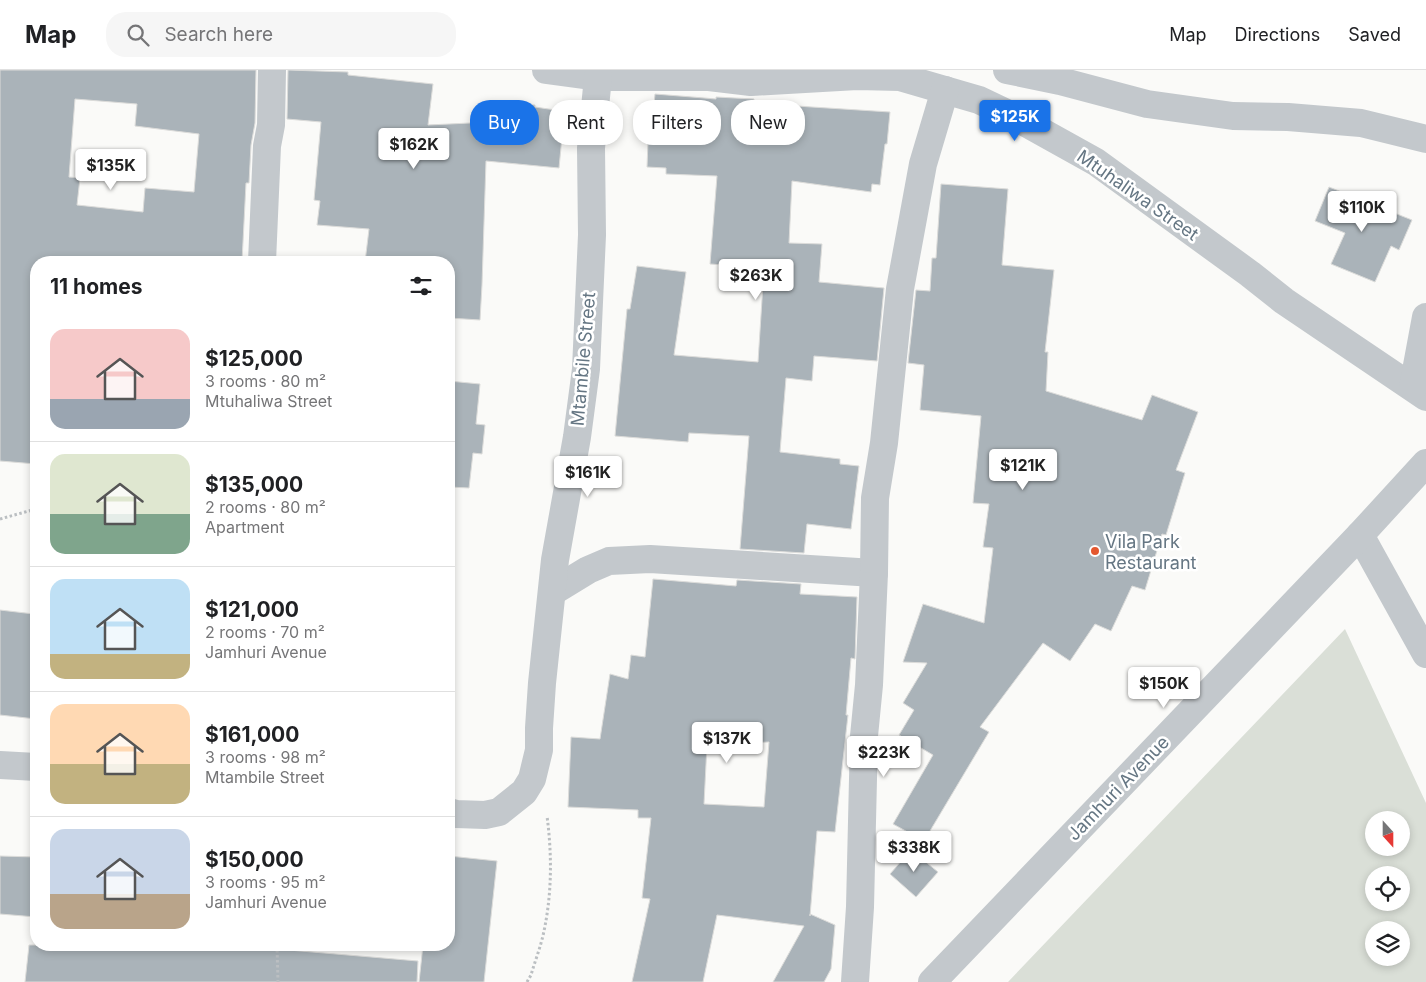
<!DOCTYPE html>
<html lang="en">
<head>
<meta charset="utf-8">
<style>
  body { margin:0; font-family:Inter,sans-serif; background:#f6f6f6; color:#202124; height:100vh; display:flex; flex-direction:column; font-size:19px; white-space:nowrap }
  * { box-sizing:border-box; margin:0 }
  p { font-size:16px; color:#757577 }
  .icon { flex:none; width:28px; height:28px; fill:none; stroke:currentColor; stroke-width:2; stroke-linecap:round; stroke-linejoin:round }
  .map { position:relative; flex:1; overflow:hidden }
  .side { position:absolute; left:30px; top:186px; width:425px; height:695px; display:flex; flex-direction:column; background:#fff; border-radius:20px; box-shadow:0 2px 8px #0003 }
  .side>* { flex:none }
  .hud { position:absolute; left:470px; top:30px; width:475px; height:45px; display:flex; gap:10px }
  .needle { width:32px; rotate:159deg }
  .fabs { position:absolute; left:1365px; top:741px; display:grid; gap:10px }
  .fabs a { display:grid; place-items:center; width:45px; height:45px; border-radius:50%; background:#fff; box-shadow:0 2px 8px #0003; font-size:25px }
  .price { position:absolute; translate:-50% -42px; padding:0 11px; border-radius:5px; background:#fff; color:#222; font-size:16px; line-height:32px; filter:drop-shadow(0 1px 2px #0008) }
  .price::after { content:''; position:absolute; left:50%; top:30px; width:15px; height:11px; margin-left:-8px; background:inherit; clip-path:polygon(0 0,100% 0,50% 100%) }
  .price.active { background:#1a73e8; color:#fff }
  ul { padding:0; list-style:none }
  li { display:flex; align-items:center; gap:15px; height:125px; padding:0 20px }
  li+li { border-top:1px solid #e0e0e0 }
  li span { display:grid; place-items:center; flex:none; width:140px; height:100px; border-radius:15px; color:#555 }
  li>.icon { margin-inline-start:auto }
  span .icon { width:60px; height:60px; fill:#fffc; stroke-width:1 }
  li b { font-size:21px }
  h2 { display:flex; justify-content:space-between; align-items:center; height:60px; padding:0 20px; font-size:21px }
  .tag { padding:0 18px; border-radius:20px; background:#fff; box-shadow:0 2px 8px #0003; font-size:18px; line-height:45px }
  .tag.active { background:#1a73e8; color:#fff }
  header { display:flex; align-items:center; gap:30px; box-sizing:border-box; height:70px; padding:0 25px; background:#fff; border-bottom:1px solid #e0e0e0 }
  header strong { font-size:24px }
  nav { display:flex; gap:28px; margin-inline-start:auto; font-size:18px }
  .search { width:350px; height:45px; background:#f6f6f6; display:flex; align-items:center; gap:12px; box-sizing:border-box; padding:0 18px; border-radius:20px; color:#757577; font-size:19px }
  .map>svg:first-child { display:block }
  .green { fill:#dadfd7; fill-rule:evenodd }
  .building { fill:#aab3b9; stroke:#dcdcda; fill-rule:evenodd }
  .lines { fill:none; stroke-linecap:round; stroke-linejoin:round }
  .path { stroke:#bbbfc2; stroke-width:3; stroke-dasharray:2.5 2.5; stroke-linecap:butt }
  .minor { stroke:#c3c8cc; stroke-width:28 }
  .poi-dot { fill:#e4572e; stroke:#fff; stroke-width:2 }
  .labels { text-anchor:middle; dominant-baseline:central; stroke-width:5; stroke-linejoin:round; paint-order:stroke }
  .street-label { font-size:18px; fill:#657683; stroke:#fff }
  .poi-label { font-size:18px; fill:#657683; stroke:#fff; text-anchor:start }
</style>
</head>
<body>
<header>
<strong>Map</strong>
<div class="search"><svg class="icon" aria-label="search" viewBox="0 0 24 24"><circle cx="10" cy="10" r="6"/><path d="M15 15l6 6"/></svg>Search here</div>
<nav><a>Map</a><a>Directions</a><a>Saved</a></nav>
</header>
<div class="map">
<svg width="1426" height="912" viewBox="0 0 1426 912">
  <rect width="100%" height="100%" fill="#fafaf8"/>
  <path class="green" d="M1345,559L1426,733V912H1008ZM1374,750H1401V778H1374ZM1374,805H1401V832H1374ZM1374,860H1401V888H1374Z"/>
  <g class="building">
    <path d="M0,0H256L255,53L251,75L249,113H246L242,192H36V394L0,391ZM75,29L137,34L135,56L199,64L194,122L145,118L143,142L77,135L80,108L69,107Z"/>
    <polygon points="288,0 348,2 348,5 433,14 428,55 491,52 491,33 535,35 535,37 562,41 559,67 562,67 559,98 486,91 482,215 480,250 449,248 449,192 365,192 369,159 317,155 320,131 314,130 321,52 287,49"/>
    <polygon points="655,24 716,29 716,27 754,29 754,31 765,31 765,34 890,42 887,74 885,74 880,115 872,114 871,122 792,111 789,173 822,174 819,212 884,218 877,291 814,286 812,311 786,308 780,382 840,389 840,394 859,396 851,459 807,454 804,483 740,479 749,366 689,363 688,372 615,366 627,239 630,239 637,196 686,202 674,285 758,292 764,198 710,194 717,106 666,104 666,98 647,97 649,45 653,45"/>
    <polygon points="941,114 1008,119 1002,195 1054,200 1045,282 1048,282 1046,321 1142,350 1152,325 1198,342 1176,400 1185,403 1166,465 1162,464 1145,520 1132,516 1111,561 1095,554 1070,591 1043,573 980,657 989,662 924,771 893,754 933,685 899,665 914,640 903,633 927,593 903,592 923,534 984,553 993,478 983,477 989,434 973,433 981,346 920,340 924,295 908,293 916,220 930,221 932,188 936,188"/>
    <polygon points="1329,117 1412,150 1399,180 1391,176 1375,212 1331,194 1345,163 1315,151"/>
    <polygon points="449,311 480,314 476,354 485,355 482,384 473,383 469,418 449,417"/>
    <path d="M653,509L736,516L737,510L801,514L800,524L857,527L855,589L851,588L846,645H848L835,762L817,761L810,846V844L835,855L831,899L824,912H773L804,856L717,845L703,912H632L650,829L642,828L651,748H638V740L568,737L571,667L600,669L610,604L628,609L631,585L645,587ZM769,672L764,737L704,734L707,675Z"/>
    <polygon points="0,540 34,544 31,559 36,559 36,649 0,645"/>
    <polygon points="911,780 938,802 916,827 890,804"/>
    <polygon points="0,786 36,787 36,847 0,844"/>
    <polygon points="449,786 497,791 484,912 419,912 423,875 449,875"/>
    <polygon points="29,875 230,875 418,891 417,912 25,912"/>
  </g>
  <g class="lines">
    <g class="path">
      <polyline points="0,449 36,439"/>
      <polyline points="277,875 278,912"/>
      <path d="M527,912L531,905C535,891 541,876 544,861C552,823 552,784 547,746"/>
    </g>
    <g class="minor">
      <polyline points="546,0 598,7 709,7 751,12 857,6 900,7 979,30 1015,47 1096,92 1250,204 1284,231 1426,327"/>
      <polyline points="1007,0 1060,11 1147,34 1233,46 1288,47 1361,53 1426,69"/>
      <polyline points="262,192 267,76 271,55 272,0"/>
      <polyline points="1413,317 1426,247"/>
      <polyline points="1360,465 1426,584"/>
      <polyline points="552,522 588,500 609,491 650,489 874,503"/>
      <polyline points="0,695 36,697"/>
      <polyline points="449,742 456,744 485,745 499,742 524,722 532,709 539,680 539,658 542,613 555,490 577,367 586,299 592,165 591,78 598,7"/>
      <polyline points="855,912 860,837 864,666 869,615 874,503 875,428 884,373 900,219 923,94 945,20"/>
      <polyline points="932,912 1360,465 1426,393"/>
    </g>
  </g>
  <circle class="poi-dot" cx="1095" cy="481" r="5"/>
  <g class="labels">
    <g class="street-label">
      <text transform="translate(1138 125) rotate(35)">Mtuhaliwa Street</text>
      <text transform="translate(583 289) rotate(-85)">Mtambile Street</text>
      <text transform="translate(1118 718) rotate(-46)">Jamhuri Avenue</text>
    </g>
    <g class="poi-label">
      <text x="1105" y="471">Vila Park<tspan x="1105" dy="21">Restaurant</tspan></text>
    </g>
  </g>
</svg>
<div class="fabs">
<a><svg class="needle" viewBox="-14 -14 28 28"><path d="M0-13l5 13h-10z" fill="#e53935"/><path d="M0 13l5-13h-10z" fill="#757577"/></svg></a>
<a><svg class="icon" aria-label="locate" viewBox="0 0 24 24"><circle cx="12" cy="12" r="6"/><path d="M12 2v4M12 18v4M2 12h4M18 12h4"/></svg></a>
<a><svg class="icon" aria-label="layers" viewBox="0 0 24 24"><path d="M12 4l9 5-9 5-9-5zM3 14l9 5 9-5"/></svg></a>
</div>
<b class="price active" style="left:1015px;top:72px">$125K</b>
<b class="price" style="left:414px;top:100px">$162K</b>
<b class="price" style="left:111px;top:121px">$135K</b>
<b class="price" style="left:1362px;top:163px">$110K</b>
<b class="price" style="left:756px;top:231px">$263K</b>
<b class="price" style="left:1023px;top:421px">$121K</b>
<b class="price" style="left:588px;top:428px">$161K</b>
<b class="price" style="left:1164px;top:639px">$150K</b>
<b class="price" style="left:727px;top:694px">$137K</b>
<b class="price" style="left:884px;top:708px">$223K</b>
<b class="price" style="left:914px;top:803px">$338K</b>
<div class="hud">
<a class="tag active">Buy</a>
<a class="tag">Rent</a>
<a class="tag">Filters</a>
<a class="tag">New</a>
</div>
<section class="side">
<h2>11 homes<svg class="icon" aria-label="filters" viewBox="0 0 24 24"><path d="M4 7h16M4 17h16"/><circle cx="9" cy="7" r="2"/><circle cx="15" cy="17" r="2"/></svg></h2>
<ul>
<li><span style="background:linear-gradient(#f6c9c9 70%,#9aa5b1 0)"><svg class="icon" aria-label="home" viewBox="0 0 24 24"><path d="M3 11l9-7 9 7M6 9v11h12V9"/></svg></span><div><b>$125,000</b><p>3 rooms · 80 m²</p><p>Mtuhaliwa Street</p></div></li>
<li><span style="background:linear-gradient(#dfe7d0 60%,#7fa58c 0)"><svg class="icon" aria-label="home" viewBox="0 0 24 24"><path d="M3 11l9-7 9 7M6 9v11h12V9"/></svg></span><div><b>$135,000</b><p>2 rooms · 80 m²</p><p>Apartment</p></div></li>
<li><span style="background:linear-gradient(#bfe0f5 75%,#c2b280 0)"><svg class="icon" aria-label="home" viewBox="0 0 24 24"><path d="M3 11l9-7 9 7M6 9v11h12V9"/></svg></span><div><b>$121,000</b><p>2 rooms · 70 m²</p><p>Jamhuri Avenue</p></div></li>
<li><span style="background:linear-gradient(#ffd9b3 60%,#c2b280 0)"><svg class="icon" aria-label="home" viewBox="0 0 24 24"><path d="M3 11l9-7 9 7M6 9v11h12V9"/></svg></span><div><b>$161,000</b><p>3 rooms · 98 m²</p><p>Mtambile Street</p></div></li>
<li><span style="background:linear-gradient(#c9d6e8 65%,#b9a48a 0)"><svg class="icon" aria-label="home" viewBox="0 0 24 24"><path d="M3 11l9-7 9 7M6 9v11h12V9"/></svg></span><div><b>$150,000</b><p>3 rooms · 95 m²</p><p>Jamhuri Avenue</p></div></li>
</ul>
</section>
</div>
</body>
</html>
